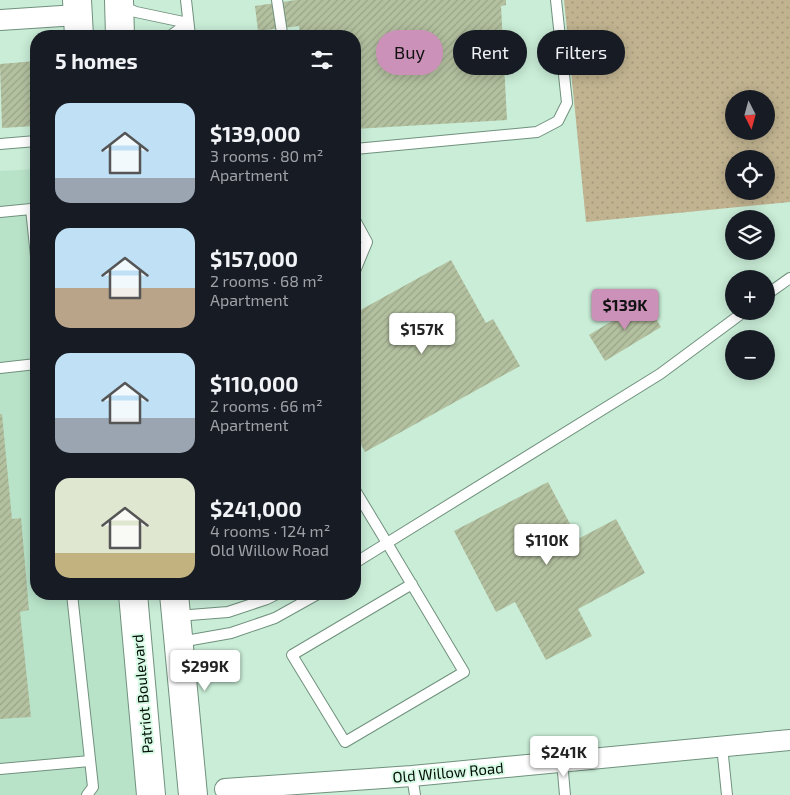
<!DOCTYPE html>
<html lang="en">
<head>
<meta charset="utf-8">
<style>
  body { margin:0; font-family:"Exo 2",sans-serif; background:#242831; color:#f1f3f6; height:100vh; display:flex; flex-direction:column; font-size:19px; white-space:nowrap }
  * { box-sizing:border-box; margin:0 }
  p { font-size:16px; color:#9ea1a6 }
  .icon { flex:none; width:28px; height:28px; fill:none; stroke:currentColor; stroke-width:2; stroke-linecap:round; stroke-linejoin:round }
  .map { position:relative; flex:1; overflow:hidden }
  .sheet { position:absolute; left:30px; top:30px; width:331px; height:570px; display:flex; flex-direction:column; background:#171b24; border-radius:20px; box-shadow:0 2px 12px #0003 }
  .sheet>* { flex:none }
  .hud { position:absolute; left:376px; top:30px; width:339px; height:45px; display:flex; gap:10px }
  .needle { width:32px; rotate:174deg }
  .fabs { position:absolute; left:725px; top:90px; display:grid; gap:10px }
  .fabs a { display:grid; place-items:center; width:50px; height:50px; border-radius:50%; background:#171b24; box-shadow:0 2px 12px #0003; font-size:25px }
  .price { position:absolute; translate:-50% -42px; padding:0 11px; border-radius:5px; background:#fff; color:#222; font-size:16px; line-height:32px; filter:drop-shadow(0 1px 2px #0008) }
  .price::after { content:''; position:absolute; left:50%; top:30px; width:15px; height:11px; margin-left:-8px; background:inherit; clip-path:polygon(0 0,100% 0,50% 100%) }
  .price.current { background:#cb91b8; color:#111 }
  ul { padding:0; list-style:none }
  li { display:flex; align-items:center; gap:15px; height:125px; padding:0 25px }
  li span { display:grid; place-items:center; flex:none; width:140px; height:100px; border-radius:15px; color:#555 }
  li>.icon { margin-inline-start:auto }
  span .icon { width:60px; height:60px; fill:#fffc; stroke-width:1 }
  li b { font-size:21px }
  h2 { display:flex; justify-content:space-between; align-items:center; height:60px; padding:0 25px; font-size:21px }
  .chip { padding:0 18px; border-radius:22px; background:#171b24; box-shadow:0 2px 12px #0003; font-size:18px; line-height:45px }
  .chip.current { background:#cb91b8; color:#111 }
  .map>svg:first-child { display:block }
  .built { fill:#b8e3c9 }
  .grass { fill:url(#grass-dots); fill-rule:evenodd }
  .building { fill:url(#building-hatch) }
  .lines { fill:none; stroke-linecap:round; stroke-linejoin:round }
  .lane-casing { stroke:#70917d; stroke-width:12 }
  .street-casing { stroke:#70917d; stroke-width:22 }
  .secondary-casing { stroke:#70917d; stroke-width:30 }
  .lane { stroke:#fff; stroke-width:10 }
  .street { stroke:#fff; stroke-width:20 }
  .secondary { stroke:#fff; stroke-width:28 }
  .labels { text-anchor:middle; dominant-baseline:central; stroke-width:4; stroke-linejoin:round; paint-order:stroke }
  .street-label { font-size:15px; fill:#040f08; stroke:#d6fae4 }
</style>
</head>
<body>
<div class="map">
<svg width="790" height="795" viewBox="0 0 790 795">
  <defs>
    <pattern id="grass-dots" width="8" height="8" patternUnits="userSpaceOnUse" patternTransform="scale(1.25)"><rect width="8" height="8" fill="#c1b390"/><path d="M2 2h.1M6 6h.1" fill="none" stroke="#a4997b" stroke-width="1.8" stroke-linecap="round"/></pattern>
    <pattern id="building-hatch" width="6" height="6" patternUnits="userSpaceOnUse" patternTransform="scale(1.25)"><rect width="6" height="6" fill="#b4c1a0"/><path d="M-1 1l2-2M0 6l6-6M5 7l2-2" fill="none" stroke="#99a588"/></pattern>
  </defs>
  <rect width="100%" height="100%" fill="#c9edd7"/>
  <polygon class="built" points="36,169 36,594 119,594 139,795 0,795 0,171"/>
  <path class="grass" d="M564,0H790V202L586,222ZM734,99H766V131H734ZM734,159H766V191H734Z"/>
  <g class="building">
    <polygon points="296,0 506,0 506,5 501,6 507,120 355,129 355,36 300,36 299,26 258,31 255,6"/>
    <polygon points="36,61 36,93 33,93 35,126 2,128 0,64"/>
    <polygon points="451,260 486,323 493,319 520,366 365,452 355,434 355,313"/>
    <polygon points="645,301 661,327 605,361 589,335"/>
    <polygon points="0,414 2,414 12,519 21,518 29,610 20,612 31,717 0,719"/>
    <polygon points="548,482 578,539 616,519 645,573 578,609 592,636 546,660 515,602 496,612 454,531"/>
  </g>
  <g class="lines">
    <g class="lane-casing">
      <g id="lane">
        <polyline points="186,0 190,36"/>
        <polyline points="277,0 282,33 279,36"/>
        <polyline points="121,6 136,12 188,23 170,36"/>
        <polyline points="0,144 36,141"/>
        <polyline points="355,149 537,132 558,121 567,103 556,0"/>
        <polyline points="0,212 31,209 36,256"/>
        <polyline points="355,220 367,242 355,271"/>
        <polyline points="766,295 790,278"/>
        <polyline points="0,368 36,364"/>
        <polyline points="355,490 387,543 660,374 745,311"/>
        <polyline points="358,561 387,543 464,672 345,742 292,655 412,584"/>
        <polyline points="72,594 93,787 87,795"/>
        <polyline points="177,616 228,612 267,599 277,594"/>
        <polyline points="180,642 231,633 275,618 318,594"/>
        <polyline points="722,746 727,795"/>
        <polyline points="562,761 565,795"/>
        <polyline points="0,769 90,761"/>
        <polyline points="412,776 415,795"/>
      </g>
    </g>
    <g class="street-casing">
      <g id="street">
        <polyline points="0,20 77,15"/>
        <polyline points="225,789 412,776 790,740"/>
      </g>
    </g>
    <g class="secondary-casing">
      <g id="secondary">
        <polyline points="77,0 79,36"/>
        <polyline points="119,0 120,36"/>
        <polyline points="133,594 151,795"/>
        <polyline points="174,594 193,795"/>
      </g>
    </g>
    <use href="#lane" class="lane"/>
    <use href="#street" class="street"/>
    <use href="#secondary" class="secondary"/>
  </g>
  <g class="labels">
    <g class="street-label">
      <text transform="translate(142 694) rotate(-95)">Patriot Boulevard</text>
      <text transform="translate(448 772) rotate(-5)">Old Willow Road</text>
    </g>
  </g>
</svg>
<div class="fabs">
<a><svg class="needle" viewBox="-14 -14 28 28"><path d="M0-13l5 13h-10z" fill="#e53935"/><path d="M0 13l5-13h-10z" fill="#9ea1a6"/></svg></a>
<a><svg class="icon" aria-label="locate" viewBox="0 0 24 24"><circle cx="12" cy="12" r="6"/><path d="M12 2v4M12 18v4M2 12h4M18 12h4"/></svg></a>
<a><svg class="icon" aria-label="layers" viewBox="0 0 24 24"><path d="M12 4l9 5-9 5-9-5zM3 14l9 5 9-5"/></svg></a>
<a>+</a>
<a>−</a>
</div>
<b class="price current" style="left:625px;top:331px">$139K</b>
<b class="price" style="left:422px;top:355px">$157K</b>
<b class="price" style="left:547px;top:566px">$110K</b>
<b class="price" style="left:205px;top:692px">$299K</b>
<b class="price" style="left:564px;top:778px">$241K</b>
<div class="hud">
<a class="chip current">Buy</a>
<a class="chip">Rent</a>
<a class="chip">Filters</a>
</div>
<section class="sheet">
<h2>5 homes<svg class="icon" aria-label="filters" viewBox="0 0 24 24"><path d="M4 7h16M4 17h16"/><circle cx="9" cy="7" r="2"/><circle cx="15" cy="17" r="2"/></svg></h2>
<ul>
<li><span style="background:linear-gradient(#bfe0f5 75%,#9aa5b1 0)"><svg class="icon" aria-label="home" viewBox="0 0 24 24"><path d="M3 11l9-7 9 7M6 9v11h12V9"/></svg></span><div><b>$139,000</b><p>3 rooms · 80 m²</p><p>Apartment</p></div></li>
<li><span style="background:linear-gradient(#bfe0f5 60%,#b9a48a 0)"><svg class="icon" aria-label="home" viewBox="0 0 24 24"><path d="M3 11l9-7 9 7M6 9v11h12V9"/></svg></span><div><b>$157,000</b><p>2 rooms · 68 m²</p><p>Apartment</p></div></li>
<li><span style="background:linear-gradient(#bfe0f5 65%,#9aa5b1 0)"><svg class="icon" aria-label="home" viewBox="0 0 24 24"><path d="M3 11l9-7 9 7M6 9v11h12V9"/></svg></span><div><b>$110,000</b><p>2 rooms · 66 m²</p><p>Apartment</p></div></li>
<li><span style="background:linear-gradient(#dfe7d0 75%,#c2b280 0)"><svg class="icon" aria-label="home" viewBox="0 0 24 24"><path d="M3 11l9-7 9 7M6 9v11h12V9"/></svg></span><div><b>$241,000</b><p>4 rooms · 124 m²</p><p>Old Willow Road</p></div></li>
</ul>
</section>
</div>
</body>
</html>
